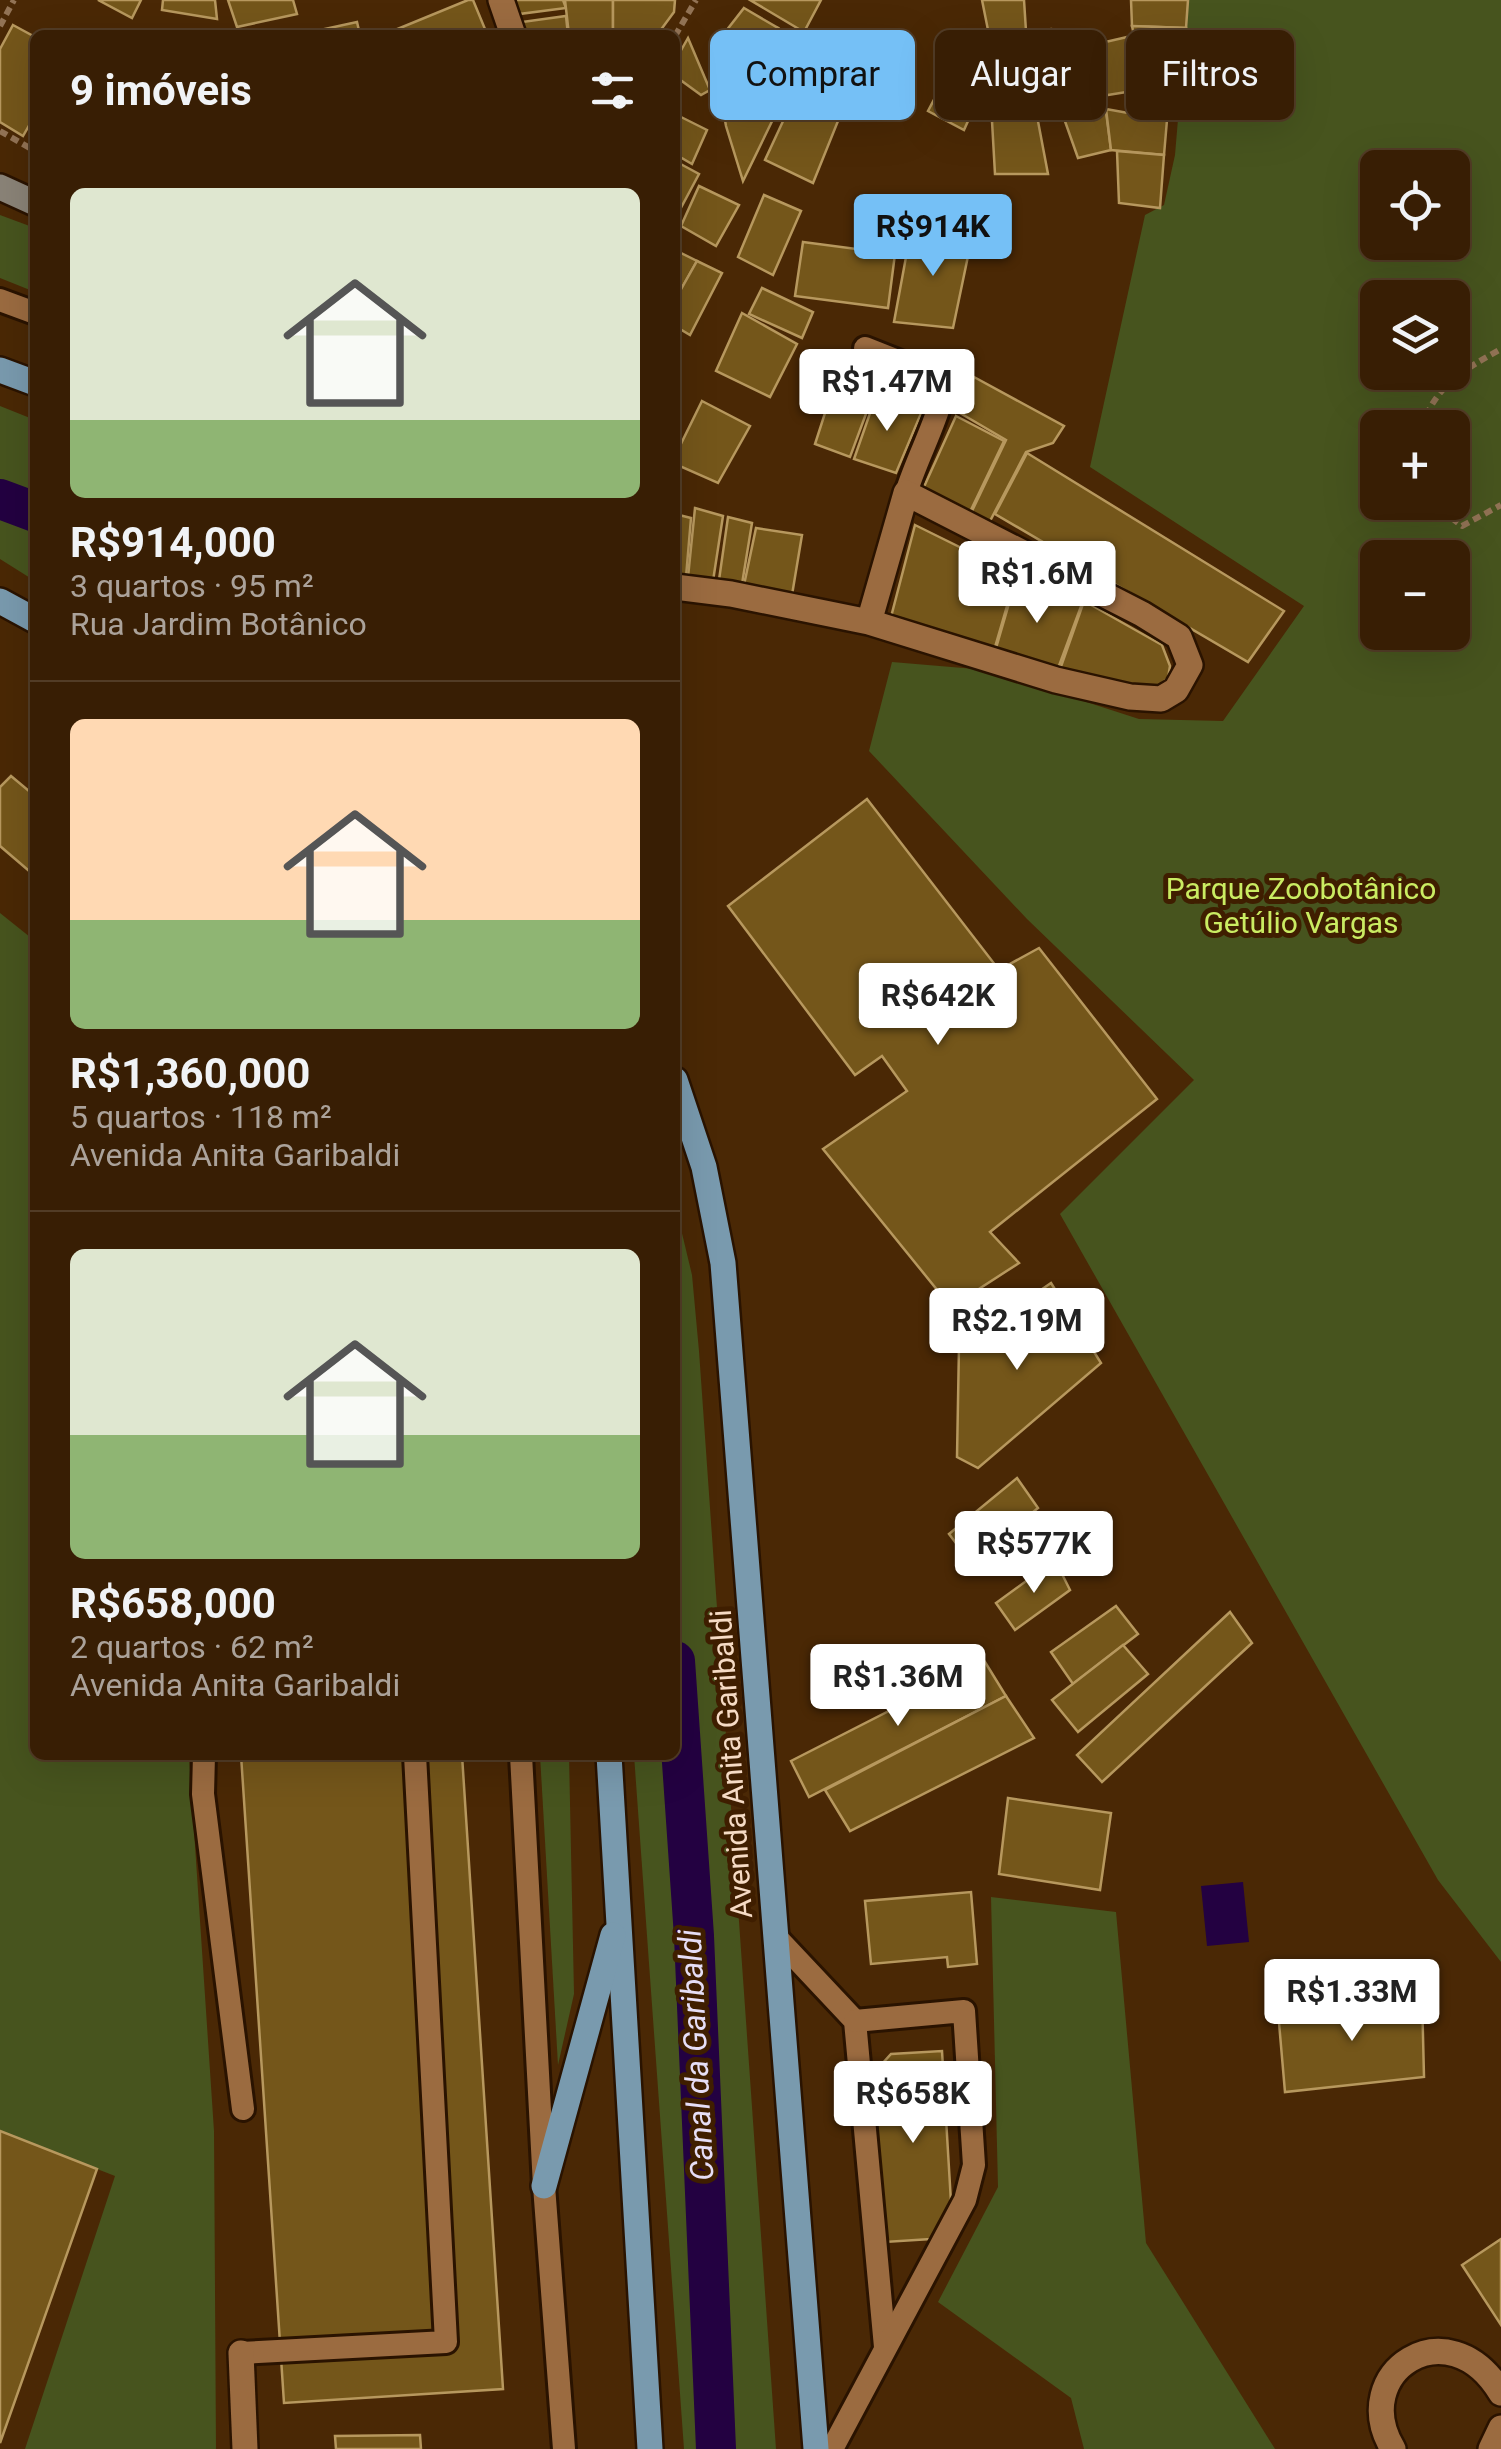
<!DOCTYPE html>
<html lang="pt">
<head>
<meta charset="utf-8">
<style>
  body { margin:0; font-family:Roboto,sans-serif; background:#3f270e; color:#f1f3f6; height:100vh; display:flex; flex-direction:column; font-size:38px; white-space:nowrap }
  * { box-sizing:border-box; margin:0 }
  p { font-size:32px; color:#aba29a }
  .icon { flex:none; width:55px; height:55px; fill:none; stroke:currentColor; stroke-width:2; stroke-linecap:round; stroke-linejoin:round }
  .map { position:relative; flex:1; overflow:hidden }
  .panel { position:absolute; left:30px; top:30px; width:650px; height:1730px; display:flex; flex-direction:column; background:#381e04; border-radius:15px; box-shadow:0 10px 40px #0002,0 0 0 2px #523c26 }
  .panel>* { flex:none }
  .top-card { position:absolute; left:710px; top:30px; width:640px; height:90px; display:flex; gap:20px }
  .controls { position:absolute; left:1360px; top:150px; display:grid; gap:20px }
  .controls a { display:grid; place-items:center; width:110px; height:110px; border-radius:15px; background:#381e04; box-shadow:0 10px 40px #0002,0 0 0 2px #523c26; font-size:50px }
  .price { position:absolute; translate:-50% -85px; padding:0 22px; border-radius:10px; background:#fff; color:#222; font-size:32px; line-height:65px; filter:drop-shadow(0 2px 5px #0008) }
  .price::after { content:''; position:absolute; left:50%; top:60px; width:30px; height:22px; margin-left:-15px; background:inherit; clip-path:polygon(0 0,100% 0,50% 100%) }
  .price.active { background:#75c0f6; color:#111 }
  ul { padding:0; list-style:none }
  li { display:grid; align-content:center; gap:20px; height:530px; padding:0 40px }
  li+li { border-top:2px solid #523c26 }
  li span { display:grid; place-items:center; height:310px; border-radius:15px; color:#555 }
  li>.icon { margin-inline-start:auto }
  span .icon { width:180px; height:180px; fill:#fffc; stroke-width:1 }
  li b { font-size:42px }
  h2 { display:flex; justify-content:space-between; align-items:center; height:120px; padding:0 40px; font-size:42px }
  .chip { padding:0 35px; border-radius:15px; background:#381e04; box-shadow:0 10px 40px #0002,0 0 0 2px #523c26; font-size:35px; line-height:90px }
  .chip.active { background:#75c0f6; color:#111 }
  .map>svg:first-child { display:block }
  .green { fill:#47541e; fill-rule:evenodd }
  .water { fill:#230141 }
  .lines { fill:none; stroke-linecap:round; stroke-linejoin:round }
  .canal { stroke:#230141; stroke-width:40 }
  .building { fill:#74561a; stroke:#b7985e; stroke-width:2.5 }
  .lane-casing { stroke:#2a1300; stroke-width:28 }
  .street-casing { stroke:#2a1300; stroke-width:30 }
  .secondary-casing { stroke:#2a1300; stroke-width:30 }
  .primary-casing { stroke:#2a1300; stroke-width:30 }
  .path { stroke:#927355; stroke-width:6; stroke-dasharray:8 5; stroke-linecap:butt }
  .lane { stroke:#9b6b40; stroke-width:22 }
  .street { stroke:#9b6b40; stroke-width:25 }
  .secondary { stroke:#8a8377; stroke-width:25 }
  .primary { stroke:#799aae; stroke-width:25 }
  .labels { text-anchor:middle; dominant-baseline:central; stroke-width:10; stroke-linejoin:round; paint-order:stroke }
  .park-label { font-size:30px; fill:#caec62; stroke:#3f1e00 }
  .street-label { font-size:30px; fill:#f6dbc5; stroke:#3f1e00 }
  .water-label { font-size:32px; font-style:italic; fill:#e6def6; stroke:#3f1e00 }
</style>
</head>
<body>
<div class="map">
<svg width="1501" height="2449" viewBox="0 0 1501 2449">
  <rect width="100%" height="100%" fill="#4a2805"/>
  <g class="green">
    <path d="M1188,0H1501V1962L1438,1880L1060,1214L1194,1080L1027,919L869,751L892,662L987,670L1139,719L1223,721L1304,606L1090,467L1145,215L1164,205L1175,155ZM1378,168H1452V242H1378ZM1378,298H1452V372H1378ZM1378,428H1452V502H1378ZM1378,558H1452V632H1378Z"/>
    <polygon points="0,215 35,228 35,292 0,278"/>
    <polygon points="0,406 35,420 35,581 0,559"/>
    <polygon points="0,913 35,941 35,1755 189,1755 214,2131 216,2449 25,2449 115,2176 0,2131"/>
    <polygon points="675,1204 692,1275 699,1351 776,2449 684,2449 634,1755 675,1755"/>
    <polygon points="540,1755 569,1755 574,1994 558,2065"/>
    <polygon points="991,1897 1116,1912 1146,2243 1275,2449 1084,2449 1071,2398 938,2302 998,2187"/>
  </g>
  <polygon class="water" points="1243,1882 1249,1942 1207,1946 1201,1886"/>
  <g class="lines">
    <g class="canal">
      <polyline points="0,499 35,512"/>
      <polyline points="675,1661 694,1936 716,2449"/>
    </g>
  </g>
  <g class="building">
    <polygon points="98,0 141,0 132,18"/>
    <polygon points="163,0 215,0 217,19 162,10"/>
    <polygon points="228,0 293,0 297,14 237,27"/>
    <polygon points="468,0 473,0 485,29 470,35 397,35 395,30"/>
    <polygon points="515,0 563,0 566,8 519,14"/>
    <polygon points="565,0 613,0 613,35 569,35"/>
    <polygon points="613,0 675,0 674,12 657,35 613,35"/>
    <polygon points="750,0 821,0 804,32"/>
    <polygon points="982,0 1024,0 1026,31 989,35"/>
    <polygon points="1131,0 1188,0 1186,28 1132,26"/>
    <polygon points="744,8 778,28 746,73 712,49"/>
    <polygon points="566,16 568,35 525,35 522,22"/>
    <polygon points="357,22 360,35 311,32"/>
    <polygon points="13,25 35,37 35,115 23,136 0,122 0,49"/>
    <polygon points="1132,26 1186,28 1182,64 1142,70"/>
    <polygon points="778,28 811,49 782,97 746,73"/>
    <polygon points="1051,29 1061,114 992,121 981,35"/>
    <polygon points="1127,37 1139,90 1083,99 1075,49"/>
    <polygon points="688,38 710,90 701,95 675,76 675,61"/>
    <polygon points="715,63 778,109 743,181 726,126"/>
    <polygon points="947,75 981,92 964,130 928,111"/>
    <polygon points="1104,96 1111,150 1078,158 1061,110"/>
    <polygon points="791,104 838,121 813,183 765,160"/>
    <polygon points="1106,109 1167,120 1164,155 1111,150"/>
    <polygon points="675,114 707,130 692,164 675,154"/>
    <polygon points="1037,116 1048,174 995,174 992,121"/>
    <polygon points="1117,151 1164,155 1160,208 1119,203"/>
    <polygon points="675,161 699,174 675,219"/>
    <polygon points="699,186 739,205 716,246 681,226"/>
    <polygon points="764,195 801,211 773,275 738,257"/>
    <polygon points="911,230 972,237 953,328 894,322"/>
    <polygon points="803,242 895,254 888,308 795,296"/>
    <polygon points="675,250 697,261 675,300"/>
    <polygon points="697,261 722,273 690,335 675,326 675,300"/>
    <polygon points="762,288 813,312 802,338 749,314"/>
    <polygon points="742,313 797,344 770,397 716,371"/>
    <polygon points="974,377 1064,426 1053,443 1026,452 989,523 971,513 1006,440 960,413"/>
    <polygon points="835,382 873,395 850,457 815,444"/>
    <polygon points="876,396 922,411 896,473 854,459"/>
    <polygon points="702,401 750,426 718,483 675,464 675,456"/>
    <polygon points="956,416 1004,441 970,512 923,489"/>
    <polygon points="1027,453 1284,611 1248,662 995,514"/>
    <polygon points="695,508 723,516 713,581 688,577"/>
    <polygon points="675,514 691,518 686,577 675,575"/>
    <polygon points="728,517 752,523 742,584 719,580"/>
    <polygon points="915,525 1016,575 993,654 891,617"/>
    <polygon points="756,528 802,535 792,595 744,585"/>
    <polygon points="1017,576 1083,601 1056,674 994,655"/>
    <polygon points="1084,601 1162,645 1170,666 1168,678 1156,688 1058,675"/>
    <polygon points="11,776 35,796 35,876 0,846 0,787"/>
    <polygon points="867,799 999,970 1039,948 1157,1099 990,1232 1019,1263 951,1307 823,1149 907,1091 882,1056 855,1075 728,906"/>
    <polygon points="1051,1283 1101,1363 978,1468 957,1457 959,1346"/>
    <polygon points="1017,1478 1038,1508 971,1563 949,1534"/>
    <polygon points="1055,1560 1070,1590 1015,1630 996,1603"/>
    <polygon points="1116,1606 1138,1634 1073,1684 1051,1652"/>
    <polygon points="1230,1612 1252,1643 1102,1782 1077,1755"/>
    <polygon points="1123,1645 1148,1674 1078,1732 1052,1700"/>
    <polygon points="985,1662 1006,1696 809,1797 791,1761"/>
    <polygon points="1006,1696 1034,1738 850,1831 825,1790"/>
    <polygon points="241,1755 462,1755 503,2389 284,2403"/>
    <polygon points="1008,1798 1111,1813 1100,1890 999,1874"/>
    <polygon points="971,1892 977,1964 948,1967 947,1957 871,1964 865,1901"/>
    <polygon points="1422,1996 1424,2077 1285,2092 1278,2011"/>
    <polygon points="942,2051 952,2219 931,2239 885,2242 873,2074 891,2054"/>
    <polygon points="0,2131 97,2169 0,2443"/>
    <polygon points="1501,2239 1501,2325 1462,2265"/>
    <polygon points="420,2435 421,2449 336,2449 335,2436"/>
  </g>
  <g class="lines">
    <g class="lane-casing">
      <g id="lane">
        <polyline points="0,300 35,313"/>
        <path d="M865,348L933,375L944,391C935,426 917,458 906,493"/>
        <polyline points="204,1755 203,1794 243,2109"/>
        <polyline points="521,1755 544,2186 564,2449"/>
        <polyline points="777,1938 855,2021 885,2347"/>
        <polyline points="241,2353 446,2342 415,1755"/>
        <polyline points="832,2449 965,2200 974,2165 964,2011 855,2021"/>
      </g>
    </g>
    <g class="street-casing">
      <g id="street">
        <polyline points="501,0 513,35"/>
        <polyline points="675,587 731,594 869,622 1056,680 1130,697 1161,699 1176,690 1190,665 1179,637 1142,614 906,493 869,622"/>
        <polyline points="241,2353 245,2449"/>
        <path d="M1393,2449C1347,2373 1448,2305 1501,2393"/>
        <polyline points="1491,2449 1501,2428"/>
      </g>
    </g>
    <g class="secondary-casing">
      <polyline id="secondary" points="0,187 35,203"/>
    </g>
    <g class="primary-casing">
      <g id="primary">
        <polyline points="0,370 35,383"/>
        <polyline points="0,601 35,620"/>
        <polyline points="675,1080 704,1167 723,1263 816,2449"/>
        <polyline points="609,1755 650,2449"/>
        <polyline points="544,2186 613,1935"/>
      </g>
    </g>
    <g class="path">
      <polyline points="0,26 14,0"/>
      <polyline points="675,36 696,0"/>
      <polyline points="0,131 35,151"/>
      <path d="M1422,428C1434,386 1465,369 1501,349"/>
      <polyline points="1431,502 1462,526 1501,505"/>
    </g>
    <use href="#lane" class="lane"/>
    <use href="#street" class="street"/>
    <use href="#secondary" class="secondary"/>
    <use href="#primary" class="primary"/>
  </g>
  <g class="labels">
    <g class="park-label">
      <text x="1301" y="888">Parque Zoobotânico<tspan x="1301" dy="34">Getúlio Vargas</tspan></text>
    </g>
    <g class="street-label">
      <text transform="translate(731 1764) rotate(-94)">Avenida Anita Garibaldi</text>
    </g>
    <g class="water-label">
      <text transform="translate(696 2055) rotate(-93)">Canal da Garibaldi</text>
    </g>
  </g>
</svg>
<div class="controls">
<a><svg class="icon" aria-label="locate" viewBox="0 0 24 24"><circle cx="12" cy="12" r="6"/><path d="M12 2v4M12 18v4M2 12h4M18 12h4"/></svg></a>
<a><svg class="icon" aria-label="layers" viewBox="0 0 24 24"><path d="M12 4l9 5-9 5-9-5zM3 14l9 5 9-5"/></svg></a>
<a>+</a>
<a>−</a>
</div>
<b class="price active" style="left:933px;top:279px">R$914K</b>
<b class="price" style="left:887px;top:434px">R$1.47M</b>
<b class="price" style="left:1037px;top:626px">R$1.6M</b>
<b class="price" style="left:938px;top:1048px">R$642K</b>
<b class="price" style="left:1017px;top:1373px">R$2.19M</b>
<b class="price" style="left:1034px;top:1596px">R$577K</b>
<b class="price" style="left:898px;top:1729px">R$1.36M</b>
<b class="price" style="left:1352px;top:2044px">R$1.33M</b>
<b class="price" style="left:913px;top:2146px">R$658K</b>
<div class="top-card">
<a class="chip active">Comprar</a>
<a class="chip">Alugar</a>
<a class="chip">Filtros</a>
</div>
<section class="panel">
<h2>9 imóveis<svg class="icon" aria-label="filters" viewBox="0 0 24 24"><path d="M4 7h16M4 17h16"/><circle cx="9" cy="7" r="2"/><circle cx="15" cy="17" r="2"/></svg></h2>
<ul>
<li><span style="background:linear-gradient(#dfe7d0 75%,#8fb573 0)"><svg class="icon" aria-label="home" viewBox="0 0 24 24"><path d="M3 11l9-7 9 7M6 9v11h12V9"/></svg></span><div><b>R$914,000</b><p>3 quartos · 95 m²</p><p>Rua Jardim Botânico</p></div></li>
<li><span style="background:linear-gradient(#ffd9b3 65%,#8fb573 0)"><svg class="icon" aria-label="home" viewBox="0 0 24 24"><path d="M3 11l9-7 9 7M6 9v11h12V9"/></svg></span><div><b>R$1,360,000</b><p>5 quartos · 118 m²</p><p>Avenida Anita Garibaldi</p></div></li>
<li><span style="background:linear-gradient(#dfe7d0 60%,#8fb573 0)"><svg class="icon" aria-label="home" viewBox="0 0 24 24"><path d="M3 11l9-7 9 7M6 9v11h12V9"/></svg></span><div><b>R$658,000</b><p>2 quartos · 62 m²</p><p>Avenida Anita Garibaldi</p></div></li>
</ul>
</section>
</div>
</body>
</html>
